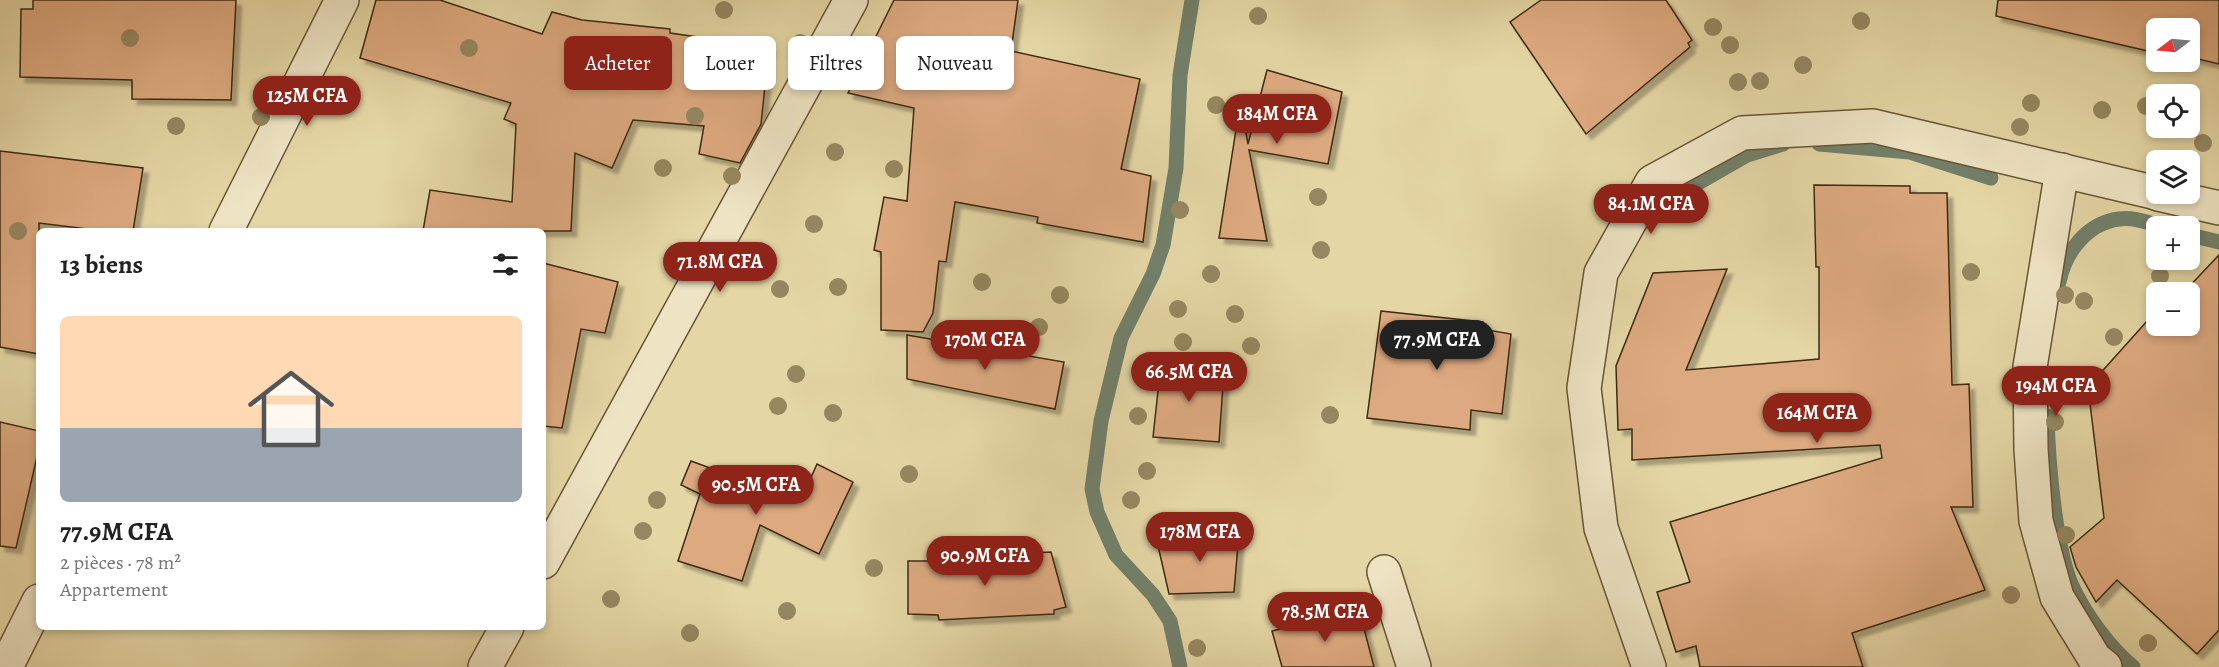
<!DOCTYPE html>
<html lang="fr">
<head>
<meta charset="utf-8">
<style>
  body { margin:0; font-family:Alegreya,serif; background:#f6f6f6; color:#222; height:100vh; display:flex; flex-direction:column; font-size:22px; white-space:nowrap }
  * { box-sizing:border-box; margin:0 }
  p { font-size:20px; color:#767676 }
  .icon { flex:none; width:33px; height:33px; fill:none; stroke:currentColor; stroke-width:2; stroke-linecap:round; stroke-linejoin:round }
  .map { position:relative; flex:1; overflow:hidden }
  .details { position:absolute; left:36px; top:228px; width:510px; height:402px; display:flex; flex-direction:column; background:#fff; border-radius:9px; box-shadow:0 3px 9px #0003 }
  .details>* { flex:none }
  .top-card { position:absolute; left:564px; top:36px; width:570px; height:54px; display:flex; gap:12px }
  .needle { width:39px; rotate:254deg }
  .buttons { position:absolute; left:2146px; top:18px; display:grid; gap:12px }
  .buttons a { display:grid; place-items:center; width:54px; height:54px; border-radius:9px; background:#fff; box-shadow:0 3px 9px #0003; font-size:30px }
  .price { position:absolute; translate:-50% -51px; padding:0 14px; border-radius:21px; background:#8f2418; color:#fff; font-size:20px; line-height:39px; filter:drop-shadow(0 2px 3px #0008) }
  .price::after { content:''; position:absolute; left:50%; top:36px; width:18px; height:14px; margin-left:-9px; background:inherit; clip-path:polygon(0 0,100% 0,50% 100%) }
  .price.active { background:#222; color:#fff }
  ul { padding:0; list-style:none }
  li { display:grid; align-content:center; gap:12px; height:318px; padding:0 24px }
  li+li { border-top:2px solid #e0e0e0 }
  li span { display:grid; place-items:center; height:186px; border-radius:9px; color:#555 }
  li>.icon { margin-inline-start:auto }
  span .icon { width:108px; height:108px; fill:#fffc; stroke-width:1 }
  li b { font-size:26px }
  h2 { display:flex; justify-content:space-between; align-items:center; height:72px; padding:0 24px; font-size:26px }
  .tag { padding:0 21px; border-radius:9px; background:#fff; box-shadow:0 3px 9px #0003; font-size:21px; line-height:54px }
  .tag.active { background:#8f2418; color:#fff }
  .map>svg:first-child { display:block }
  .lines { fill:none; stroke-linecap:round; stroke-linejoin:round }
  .stream { stroke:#72806a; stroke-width:15 }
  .building { fill:#dda980; stroke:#3d2a0f; stroke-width:1.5; filter:url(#shadow) }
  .street-casing { stroke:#675534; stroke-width:36 }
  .street { stroke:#eee4c4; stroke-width:33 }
  .tree { fill:#968760 }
</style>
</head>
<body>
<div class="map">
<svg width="2219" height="667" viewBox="0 0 2219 667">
  <defs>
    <filter id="shadow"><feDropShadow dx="5.5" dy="5.5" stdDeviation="1.5" flood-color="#0004"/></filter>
  </defs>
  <rect width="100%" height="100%" fill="#e5d6a5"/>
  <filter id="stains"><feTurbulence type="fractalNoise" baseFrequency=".00333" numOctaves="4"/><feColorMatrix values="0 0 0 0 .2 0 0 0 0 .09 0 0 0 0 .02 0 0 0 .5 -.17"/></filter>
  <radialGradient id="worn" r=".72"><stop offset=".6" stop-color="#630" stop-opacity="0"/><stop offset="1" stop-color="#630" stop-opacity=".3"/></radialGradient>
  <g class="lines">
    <g class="stream">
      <polyline points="1819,144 1910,152 1991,178"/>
      <polyline points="1658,206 1747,155 1783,144"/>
      <polyline points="2190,235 2219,242"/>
      <path d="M2059,282C2065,252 2087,223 2119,219C2133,217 2146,222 2160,226"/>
      <path d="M2047,416C2048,459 2055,547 2072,586C2085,614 2109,647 2133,667"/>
      <polyline points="1180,667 1170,621 1153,595 1116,555 1097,512 1092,489 1101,421 1121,338 1153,274 1163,245 1176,168 1180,75 1192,0"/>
    </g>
  </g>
  <g class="building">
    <polygon points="33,0 236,0 231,100 132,99 132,80 20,77 21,9 33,9"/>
    <polygon points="376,0 440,0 542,34 552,12 582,20 670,29 670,33 769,47 761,124 740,163 699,154 704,126 633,120 612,168 575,153 571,231 423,231 430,190 512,202 516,124 504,119 511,103 360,58"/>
    <polygon points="894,0 1018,0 1011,51 1140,79 1121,169 1151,176 1143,242 1037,223 1038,217 955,202 946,262 939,261 933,313 923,332 881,330 881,252 874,250 884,197 907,201 914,108 848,93"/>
    <polygon points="1541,0 1666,0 1692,40 1688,43 1690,47 1586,134 1510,22"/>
    <polygon points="1998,0 2219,0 2219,64 2190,57 2190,28 2157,28 2157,48 2150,46 2148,51 1996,16"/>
    <polygon points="1267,70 1342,92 1328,164 1249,150 1267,241 1219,238 1238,117 1243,117 1248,144"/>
    <polygon points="0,151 143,168 133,231 104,231 39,223 39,354 0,347"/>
    <polygon points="1814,185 1910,186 1910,193 1947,193 1952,385 1969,384 1973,507 1951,507 1985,590 1852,633 1863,667 1700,667 1696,646 1676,652 1657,592 1690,582 1670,522 1882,458 1880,445 1632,460 1632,429 1618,430 1616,366 1653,273 1727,269 1686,370 1819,359 1819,267 1816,267"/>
    <polygon points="2219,255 2219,630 2197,654 2117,580 2096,602 2076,567 2070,547 2104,518 2088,387 2157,310 2157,326 2190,326 2190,292 2184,292"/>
    <polygon points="543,263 618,282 605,333 581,329 562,428 543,426"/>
    <polygon points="1381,311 1483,322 1482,329 1511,334 1502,414 1471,410 1470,430 1367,418"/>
    <polygon points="907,335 1064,362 1055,409 907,379"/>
    <polygon points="1161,363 1224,371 1219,442 1153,437"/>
    <polygon points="0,422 39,431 39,448 16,548 0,546"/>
    <polygon points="691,461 775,492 783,477 804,493 817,464 853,482 819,554 760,525 742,581 678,561 700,494 681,485"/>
    <polygon points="1239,533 1234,592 1169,594 1156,537"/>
    <polygon points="1051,552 1066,607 1054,610 1054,614 939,620 938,615 908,614 908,561 963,561 963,556"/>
    <polygon points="1359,609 1374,667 1282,667 1272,631"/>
  </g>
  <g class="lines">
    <g class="street-casing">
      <g id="street">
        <polyline points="2062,170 2030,367 2031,449 2036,521 2057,597 2095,659 2105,667"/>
        <polyline points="2158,194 2219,208"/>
        <polyline points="226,231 342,0"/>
        <polyline points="543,562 851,0"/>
        <polyline points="1384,572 1414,667"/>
        <polyline points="6,667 39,601"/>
        <polyline points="485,667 507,627"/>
        <polyline points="1649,667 1601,528 1584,388 1601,273 1652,182 1742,133 1873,126 2157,193"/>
      </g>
    </g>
    <use href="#street" class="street"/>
  </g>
  <g class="tree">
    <circle cx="724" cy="10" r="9"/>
    <circle cx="1258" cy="16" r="9"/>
    <circle cx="1861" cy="21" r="9"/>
    <circle cx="1713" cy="27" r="9"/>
    <circle cx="130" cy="38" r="9"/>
    <circle cx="800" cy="43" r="9"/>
    <circle cx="1730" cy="45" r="9"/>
    <circle cx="469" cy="48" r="9"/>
    <circle cx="706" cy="60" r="9"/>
    <circle cx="1803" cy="65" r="9"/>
    <circle cx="1760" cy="81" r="9"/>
    <circle cx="1738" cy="82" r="9"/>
    <circle cx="2031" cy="103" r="9"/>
    <circle cx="1216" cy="105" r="9"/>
    <circle cx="2146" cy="106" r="9"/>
    <circle cx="2102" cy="110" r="9"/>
    <circle cx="695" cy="116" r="9"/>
    <circle cx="261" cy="117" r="9"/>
    <circle cx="176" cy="126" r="9"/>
    <circle cx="2020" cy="127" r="9"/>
    <circle cx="2203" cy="143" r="9"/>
    <circle cx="835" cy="152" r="9"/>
    <circle cx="663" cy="168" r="9"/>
    <circle cx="894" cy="169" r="9"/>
    <circle cx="732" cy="176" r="9"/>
    <circle cx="1318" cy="197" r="9"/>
    <circle cx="1180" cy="210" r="9"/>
    <circle cx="814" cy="224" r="9"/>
    <circle cx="18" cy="231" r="9"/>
    <circle cx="1321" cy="250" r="9"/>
    <circle cx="1971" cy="272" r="9"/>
    <circle cx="1211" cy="274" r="9"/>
    <circle cx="2160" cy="276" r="9"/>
    <circle cx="982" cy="282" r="9"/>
    <circle cx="838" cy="287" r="9"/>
    <circle cx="780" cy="289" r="9"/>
    <circle cx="1060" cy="295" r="9"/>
    <circle cx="2065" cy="295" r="9"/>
    <circle cx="2084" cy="301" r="9"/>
    <circle cx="1178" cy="309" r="9"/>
    <circle cx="1235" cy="314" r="9"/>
    <circle cx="1039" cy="327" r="9"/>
    <circle cx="2114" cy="337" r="9"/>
    <circle cx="1183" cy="342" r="9"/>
    <circle cx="1251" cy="346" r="9"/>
    <circle cx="796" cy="374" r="9"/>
    <circle cx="1148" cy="380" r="9"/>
    <circle cx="778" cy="406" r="9"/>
    <circle cx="833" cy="413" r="9"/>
    <circle cx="1330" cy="415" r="9"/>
    <circle cx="1138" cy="416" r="9"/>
    <circle cx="2055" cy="422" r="9"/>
    <circle cx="1147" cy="471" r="9"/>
    <circle cx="909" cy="474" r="9"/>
    <circle cx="657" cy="500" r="9"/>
    <circle cx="1131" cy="500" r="9"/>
    <circle cx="643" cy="531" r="9"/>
    <circle cx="2066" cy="535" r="9"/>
    <circle cx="874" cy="568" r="9"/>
    <circle cx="2011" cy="595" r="9"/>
    <circle cx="611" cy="599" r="9"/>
    <circle cx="787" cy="611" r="9"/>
    <circle cx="690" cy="633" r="9"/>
    <circle cx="2148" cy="643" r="9"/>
    <circle cx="1197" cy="648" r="9"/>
  </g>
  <rect width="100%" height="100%" filter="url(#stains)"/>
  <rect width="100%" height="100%" fill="url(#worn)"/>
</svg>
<div class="buttons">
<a><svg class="needle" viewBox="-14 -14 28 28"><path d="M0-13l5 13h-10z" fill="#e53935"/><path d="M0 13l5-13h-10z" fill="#767676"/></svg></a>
<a><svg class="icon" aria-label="locate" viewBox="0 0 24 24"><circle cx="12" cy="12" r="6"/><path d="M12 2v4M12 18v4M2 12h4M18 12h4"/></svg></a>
<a><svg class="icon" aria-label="layers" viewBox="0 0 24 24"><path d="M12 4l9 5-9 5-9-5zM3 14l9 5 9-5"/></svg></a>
<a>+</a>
<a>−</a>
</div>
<b class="price" style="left:307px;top:127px">125M CFA</b>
<b class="price" style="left:1277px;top:145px">184M CFA</b>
<b class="price" style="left:1651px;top:235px">84.1M CFA</b>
<b class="price" style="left:720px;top:293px">71.8M CFA</b>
<b class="price" style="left:985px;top:371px">170M CFA</b>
<b class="price active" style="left:1437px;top:371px">77.9M CFA</b>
<b class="price" style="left:1189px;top:403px">66.5M CFA</b>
<b class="price" style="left:2056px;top:417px">194M CFA</b>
<b class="price" style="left:1817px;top:444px">164M CFA</b>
<b class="price" style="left:756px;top:516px">90.5M CFA</b>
<b class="price" style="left:1200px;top:563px">178M CFA</b>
<b class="price" style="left:985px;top:587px">90.9M CFA</b>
<b class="price" style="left:1325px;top:643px">78.5M CFA</b>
<div class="top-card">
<a class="tag active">Acheter</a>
<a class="tag">Louer</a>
<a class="tag">Filtres</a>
<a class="tag">Nouveau</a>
</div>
<section class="details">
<h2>13 biens<svg class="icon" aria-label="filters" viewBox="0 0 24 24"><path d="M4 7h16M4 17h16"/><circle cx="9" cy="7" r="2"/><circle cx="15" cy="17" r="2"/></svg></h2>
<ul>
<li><span style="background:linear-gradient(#ffd9b3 60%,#9aa5b1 0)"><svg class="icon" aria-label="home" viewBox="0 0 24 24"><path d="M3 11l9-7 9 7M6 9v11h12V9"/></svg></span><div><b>77.9M CFA</b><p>2 pièces · 78 m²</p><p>Appartement</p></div></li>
</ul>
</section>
</div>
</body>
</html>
